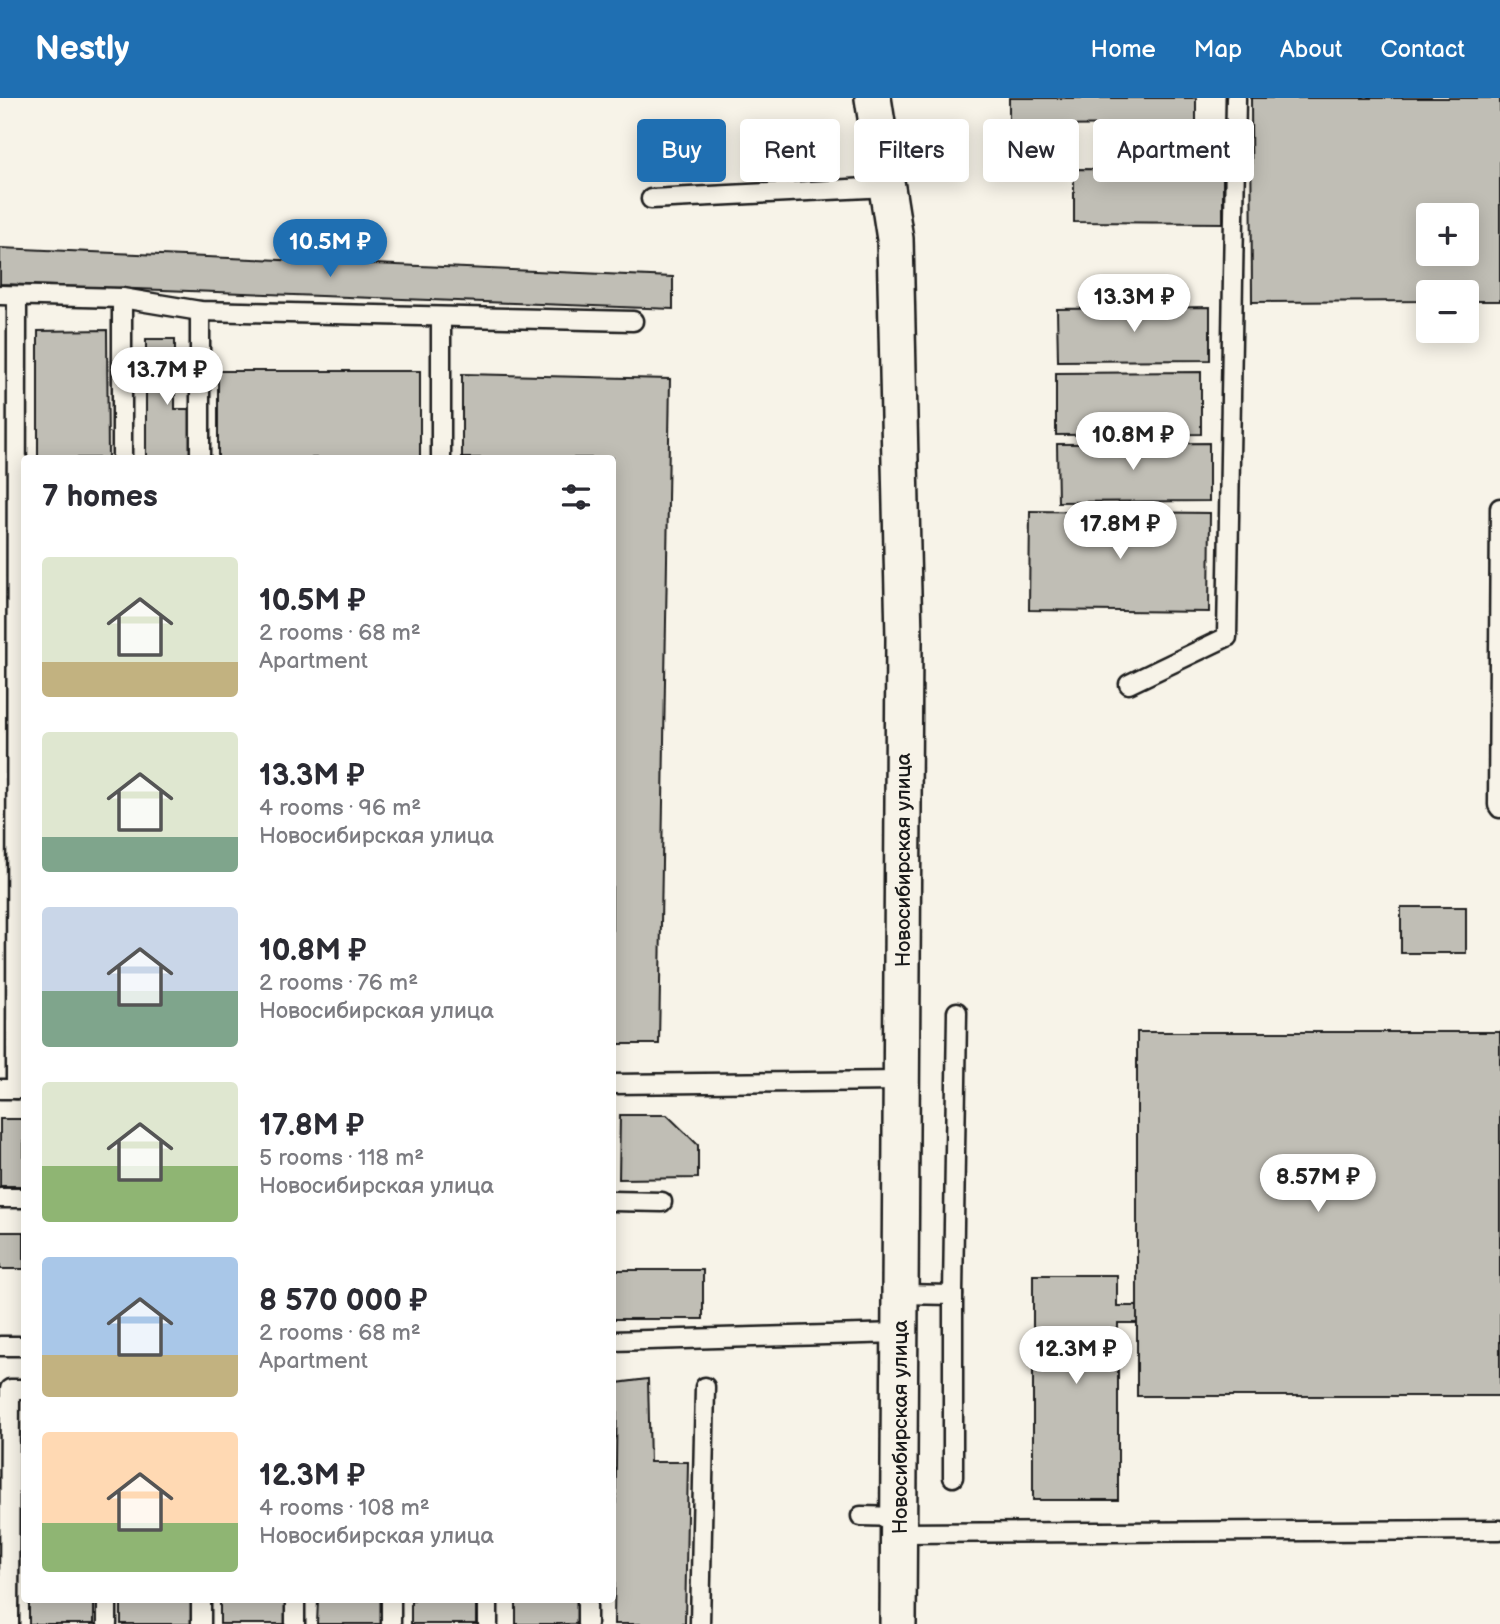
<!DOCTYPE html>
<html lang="en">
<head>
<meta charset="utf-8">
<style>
  body { margin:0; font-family:"Balsamiq Sans",sans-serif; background:#f7f7f7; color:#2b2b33; height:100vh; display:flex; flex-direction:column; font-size:26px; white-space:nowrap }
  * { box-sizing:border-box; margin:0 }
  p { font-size:23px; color:#7c7c81 }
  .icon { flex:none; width:38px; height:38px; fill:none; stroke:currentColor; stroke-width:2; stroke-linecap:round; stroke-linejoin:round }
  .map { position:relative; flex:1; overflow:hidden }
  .sheet { position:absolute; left:21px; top:357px; width:595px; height:1148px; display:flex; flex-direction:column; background:#fff; border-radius:7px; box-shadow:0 4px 18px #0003 }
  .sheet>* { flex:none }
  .banner { position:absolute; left:637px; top:21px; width:665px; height:63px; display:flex; gap:14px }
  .tools { position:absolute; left:1416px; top:105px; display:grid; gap:14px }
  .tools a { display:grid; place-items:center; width:63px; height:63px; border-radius:7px; background:#fff; box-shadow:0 4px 18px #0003; font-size:35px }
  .price { position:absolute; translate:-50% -60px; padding:0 16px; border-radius:24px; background:#fff; color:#222; font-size:23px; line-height:46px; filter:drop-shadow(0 2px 4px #0008) }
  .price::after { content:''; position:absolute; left:50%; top:42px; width:21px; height:16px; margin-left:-10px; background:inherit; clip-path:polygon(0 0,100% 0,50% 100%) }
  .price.on { background:#1f6fb2; color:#fff }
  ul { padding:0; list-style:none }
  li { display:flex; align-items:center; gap:21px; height:175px; padding:0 21px }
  li span { display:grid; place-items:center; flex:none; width:196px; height:140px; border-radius:7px; color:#555 }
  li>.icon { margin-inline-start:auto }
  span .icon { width:84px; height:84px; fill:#fffc; stroke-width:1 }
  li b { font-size:30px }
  h2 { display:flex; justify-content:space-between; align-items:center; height:84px; padding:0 21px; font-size:30px }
  .pill { padding:0 24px; border-radius:7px; background:#fff; box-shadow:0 4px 18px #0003; font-size:24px; line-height:63px }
  .pill.on { background:#1f6fb2; color:#fff }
  header { display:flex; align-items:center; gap:42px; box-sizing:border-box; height:98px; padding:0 35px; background:#1f6fb2; color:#fff }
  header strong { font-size:33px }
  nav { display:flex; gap:38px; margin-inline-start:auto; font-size:24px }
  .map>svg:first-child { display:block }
  .building { fill:#c0beb5; stroke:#1c1c1c; stroke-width:2; fill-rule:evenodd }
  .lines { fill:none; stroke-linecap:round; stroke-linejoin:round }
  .lane-casing { stroke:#1c1c1c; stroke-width:23 }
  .street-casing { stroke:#1c1c1c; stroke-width:40 }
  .lane { stroke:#f7f3e8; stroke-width:18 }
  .street { stroke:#f7f3e8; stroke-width:35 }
  .labels { text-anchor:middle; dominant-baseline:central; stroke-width:6; stroke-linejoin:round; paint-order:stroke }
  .street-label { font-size:21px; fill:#1c1c1c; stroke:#f7f3e8 }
</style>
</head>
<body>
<header>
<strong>Nestly</strong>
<nav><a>Home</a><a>Map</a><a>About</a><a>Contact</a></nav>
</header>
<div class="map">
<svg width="1500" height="1526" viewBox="0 0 1500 1526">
  <rect width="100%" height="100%" fill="#f7f3e8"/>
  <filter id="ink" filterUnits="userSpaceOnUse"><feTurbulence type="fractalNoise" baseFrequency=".0143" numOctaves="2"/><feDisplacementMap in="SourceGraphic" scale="14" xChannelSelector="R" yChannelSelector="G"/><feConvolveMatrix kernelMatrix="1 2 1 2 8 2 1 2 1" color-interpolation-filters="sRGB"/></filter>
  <g filter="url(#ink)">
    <g class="building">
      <polygon points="1009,0 1196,0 1196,27 1009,28"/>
      <path d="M1251,0H1500V203H1466V194H1428V203L1252,204ZM1428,117H1466V156H1428Z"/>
      <polygon points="1074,71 1223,72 1223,125 1074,124"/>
      <polygon points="0,150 673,179 673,211 0,186"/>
      <polygon points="1210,209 1210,262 1058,263 1057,211"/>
      <polygon points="107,232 108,360 38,360 38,233"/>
      <polygon points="146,241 175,241 175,311 199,311 199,360 146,360"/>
      <rect x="218" y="273" width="202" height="87"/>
      <polygon points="1201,274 1201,336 1056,337 1056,275"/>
      <polygon points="462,276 670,281 659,946 612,946 612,360 462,360"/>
      <polygon points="1209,345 1209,403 1058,404 1057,346"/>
      <polygon points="1030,413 1210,415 1209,514 1029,512"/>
      <rect x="1401" y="809" width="65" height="46"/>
      <rect x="1137" y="934" width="363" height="364"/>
      <polygon points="620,1017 667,1017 698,1047 698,1080 619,1081"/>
      <rect x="0" y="1021" width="24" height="67"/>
      <rect x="0" y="1134" width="24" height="37"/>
      <rect x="612" y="1172" width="91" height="49"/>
      <polygon points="1033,1177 1117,1177 1117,1208 1137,1208 1137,1225 1118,1225 1118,1402 1033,1402"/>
      <polygon points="648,1281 650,1364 688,1364 685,1526 614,1526 617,1285"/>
      <polygon points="0,1296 2,1383 0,1526"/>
      <rect x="29" y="1502" width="65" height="24"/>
      <rect x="121" y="1502" width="74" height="24"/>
      <rect x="220" y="1502" width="65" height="24"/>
      <polygon points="318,1502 383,1502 382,1526 317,1526"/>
      <rect x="411" y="1502" width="65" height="24"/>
      <rect x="516" y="1502" width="65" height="24"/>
    </g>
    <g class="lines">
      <g class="lane-casing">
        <g id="lane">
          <polyline points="651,101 888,89"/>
          <polyline points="0,197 122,200 200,213 633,223"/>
          <polyline points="441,219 441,360"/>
          <polyline points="122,360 122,200"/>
          <polyline points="200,360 200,213"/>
          <polyline points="1500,410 1498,707 1500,710"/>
          <polyline points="1129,586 1227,539 1236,0"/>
          <polyline points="612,986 902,983"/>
          <polyline points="0,991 24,991"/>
          <polyline points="16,991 17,198"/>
          <polyline points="0,1100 24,1100"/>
          <polyline points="612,1103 662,1104"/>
          <polyline points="900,1196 953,1197 957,914"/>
          <polyline points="953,1197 953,1379"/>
          <polyline points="612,1243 900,1235"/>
          <polyline points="0,1248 24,1248"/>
          <polyline points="861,1418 899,1419"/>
          <polyline points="899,1435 1500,1432"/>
          <polyline points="9,1526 10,1291 24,1291"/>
          <polyline points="107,1526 107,1502"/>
          <polyline points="201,1526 201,1502"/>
          <polyline points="295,1526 295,1502"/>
          <polyline points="391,1526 391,1502"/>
          <polyline points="488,1526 488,1502"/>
          <polyline points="587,1526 587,1502"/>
          <polyline points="700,1526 705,1289"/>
        </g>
      </g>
      <g class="street-casing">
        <polyline id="street" points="873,0 895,141 904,540 898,1526"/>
      </g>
      <use href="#lane" class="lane"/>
      <use href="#street" class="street"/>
    </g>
  </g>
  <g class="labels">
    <g class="street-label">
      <text transform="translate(903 762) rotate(-90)">Новосибирская улица</text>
      <text transform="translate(900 1329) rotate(-90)">Новосибирская улица</text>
    </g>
  </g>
</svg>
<div class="tools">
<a>+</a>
<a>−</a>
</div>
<b class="price on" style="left:330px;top:181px">10.5M ₽</b>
<b class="price" style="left:1134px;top:236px">13.3M ₽</b>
<b class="price" style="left:167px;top:309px">13.7M ₽</b>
<b class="price" style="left:1133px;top:374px">10.8M ₽</b>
<b class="price" style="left:1120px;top:463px">17.8M ₽</b>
<b class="price" style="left:1318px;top:1116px">8.57M ₽</b>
<b class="price" style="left:1076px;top:1288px">12.3M ₽</b>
<div class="banner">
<a class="pill on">Buy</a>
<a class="pill">Rent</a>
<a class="pill">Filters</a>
<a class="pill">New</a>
<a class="pill">Apartment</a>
</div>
<section class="sheet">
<h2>7 homes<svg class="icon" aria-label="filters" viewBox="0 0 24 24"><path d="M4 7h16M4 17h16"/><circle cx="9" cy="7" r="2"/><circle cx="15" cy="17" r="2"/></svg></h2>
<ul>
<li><span style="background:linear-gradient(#dfe7d0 75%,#c2b280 0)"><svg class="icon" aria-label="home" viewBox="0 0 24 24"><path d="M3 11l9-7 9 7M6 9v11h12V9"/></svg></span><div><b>10.5M ₽</b><p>2 rooms · 68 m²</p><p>Apartment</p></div></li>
<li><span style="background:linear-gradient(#dfe7d0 75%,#7fa58c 0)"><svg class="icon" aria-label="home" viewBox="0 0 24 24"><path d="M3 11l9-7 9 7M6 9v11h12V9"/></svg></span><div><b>13.3M ₽</b><p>4 rooms · 96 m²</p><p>Новосибирская улица</p></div></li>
<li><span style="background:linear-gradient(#c9d6e8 60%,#7fa58c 0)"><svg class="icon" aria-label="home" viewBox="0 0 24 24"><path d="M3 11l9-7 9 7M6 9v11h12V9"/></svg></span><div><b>10.8M ₽</b><p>2 rooms · 76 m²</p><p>Новосибирская улица</p></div></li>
<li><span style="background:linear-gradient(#dfe7d0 60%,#8fb573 0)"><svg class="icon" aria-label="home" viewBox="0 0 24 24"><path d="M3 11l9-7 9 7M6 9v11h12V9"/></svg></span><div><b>17.8M ₽</b><p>5 rooms · 118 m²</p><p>Новосибирская улица</p></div></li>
<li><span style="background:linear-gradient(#a9c7e8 70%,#c2b280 0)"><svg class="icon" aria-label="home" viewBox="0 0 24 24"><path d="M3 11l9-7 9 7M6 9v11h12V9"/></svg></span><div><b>8 570 000 ₽</b><p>2 rooms · 68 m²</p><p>Apartment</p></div></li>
<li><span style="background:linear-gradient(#ffd9b3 65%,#8fb573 0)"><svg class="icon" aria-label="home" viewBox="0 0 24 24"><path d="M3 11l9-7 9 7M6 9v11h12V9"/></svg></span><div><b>12.3M ₽</b><p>4 rooms · 108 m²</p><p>Новосибирская улица</p></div></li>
</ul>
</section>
</div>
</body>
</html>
